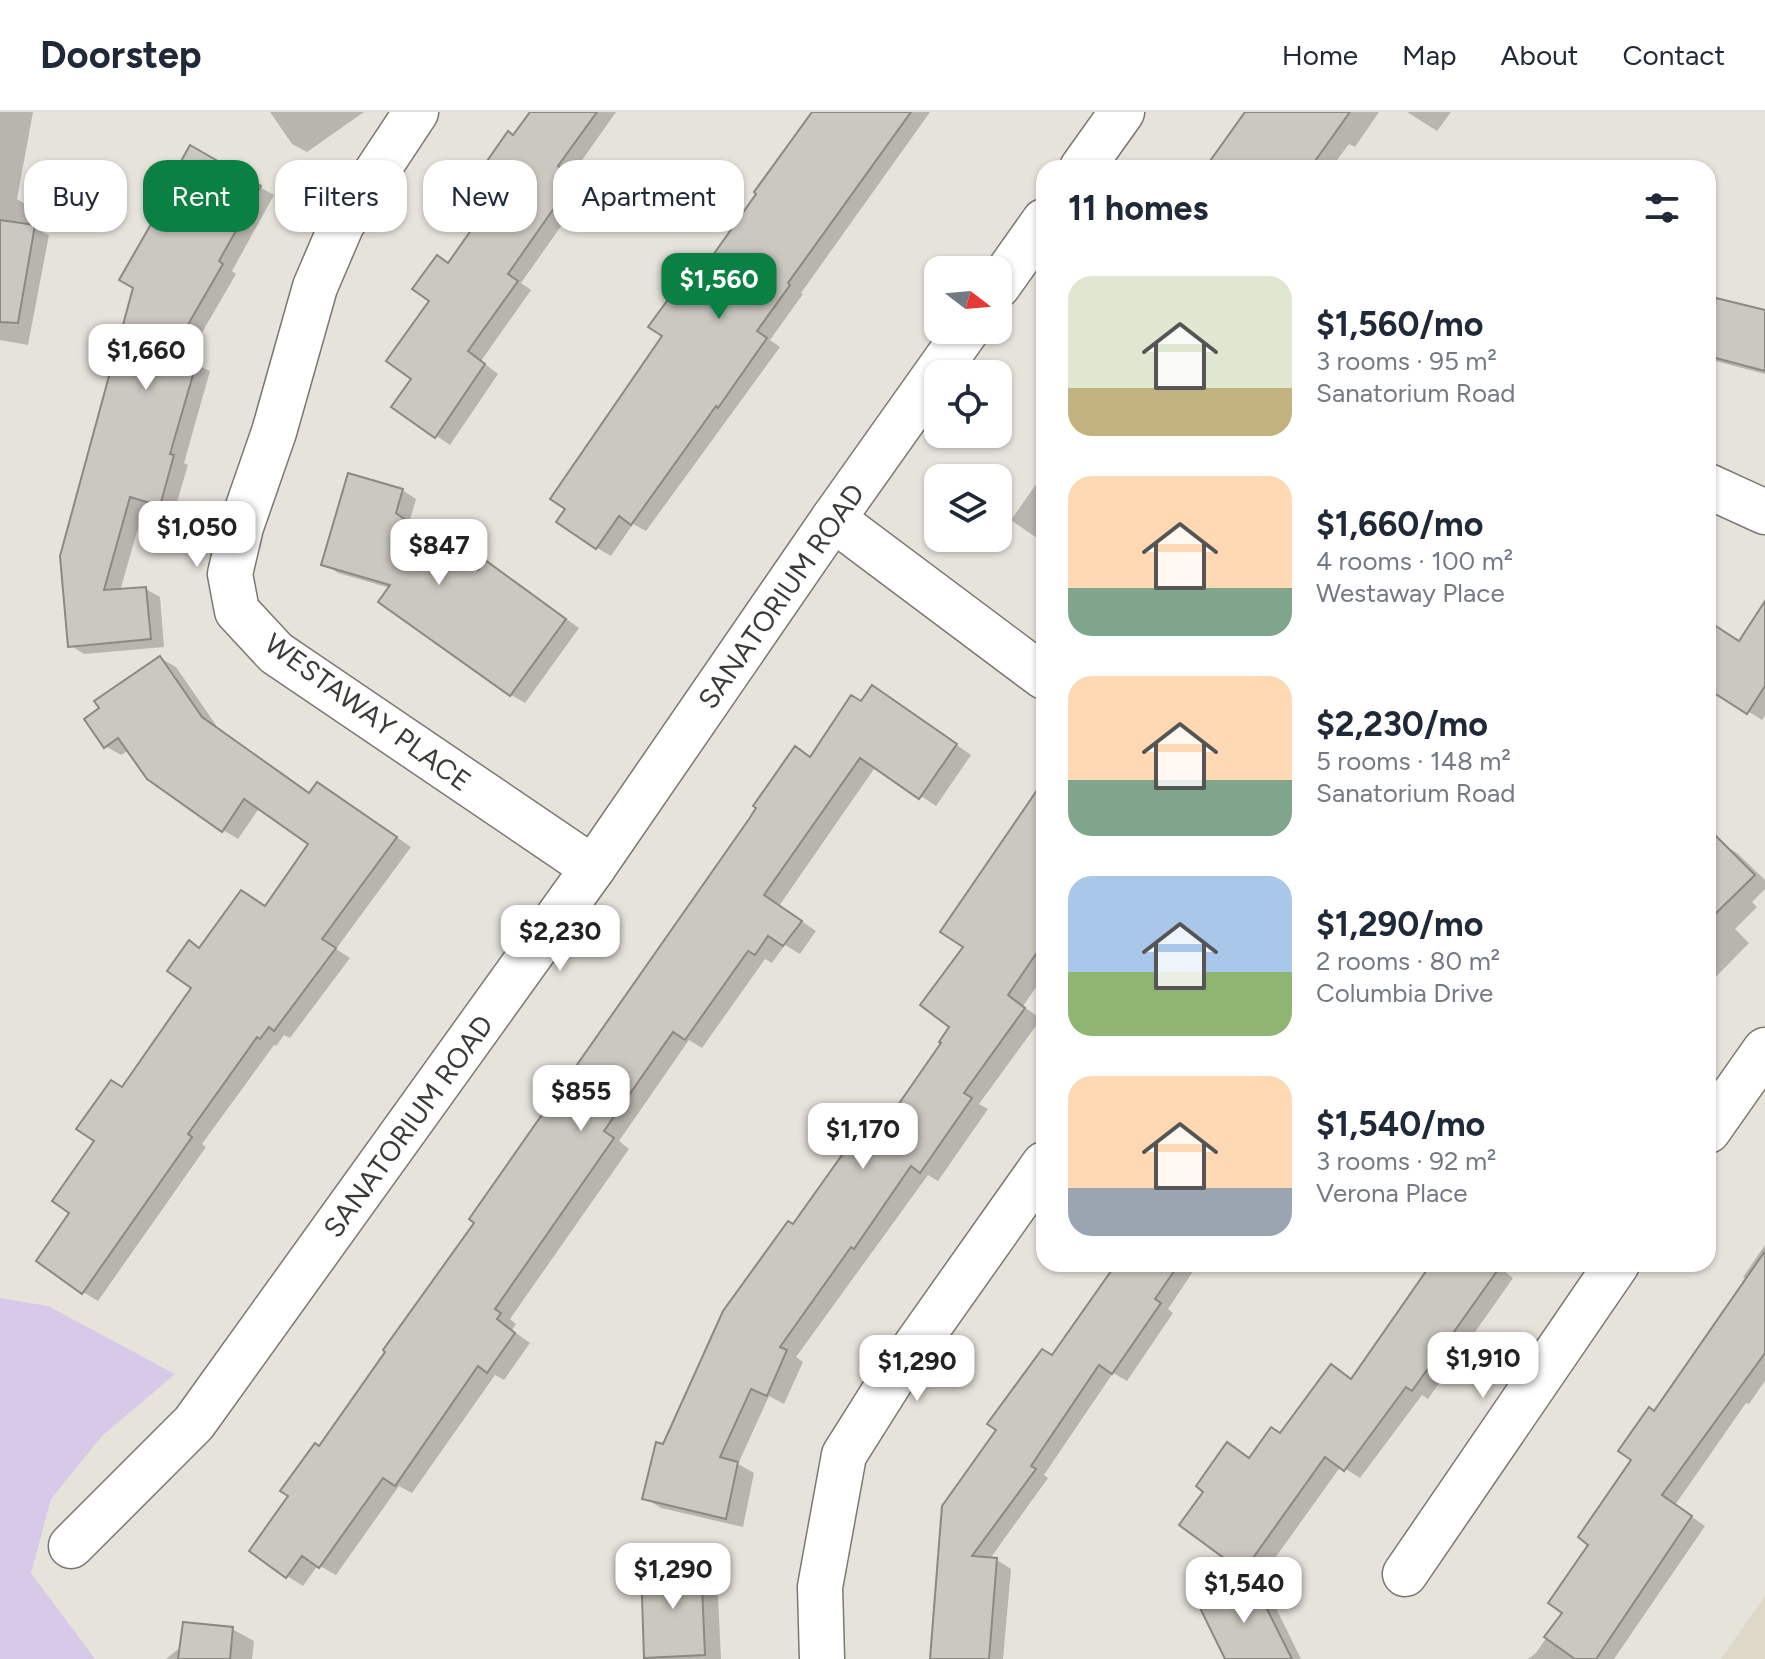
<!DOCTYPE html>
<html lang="en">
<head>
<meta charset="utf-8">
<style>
  body { margin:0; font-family:Figtree,sans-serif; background:#f2f2f3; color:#1f2937; height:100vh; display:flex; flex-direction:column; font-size:30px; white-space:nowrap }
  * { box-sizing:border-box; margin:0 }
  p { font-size:26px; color:#747a83 }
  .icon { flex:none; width:44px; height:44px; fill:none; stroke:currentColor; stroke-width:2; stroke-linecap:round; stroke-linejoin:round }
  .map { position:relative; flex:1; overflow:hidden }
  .side { position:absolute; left:1036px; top:48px; width:680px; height:1112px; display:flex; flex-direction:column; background:#fff; border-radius:24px; box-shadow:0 2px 6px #0004 }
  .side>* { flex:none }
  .hud { position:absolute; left:24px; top:48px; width:760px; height:72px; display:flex; gap:16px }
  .needle { width:52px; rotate:106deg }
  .fabs { position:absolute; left:924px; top:144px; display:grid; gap:16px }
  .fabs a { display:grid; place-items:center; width:88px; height:88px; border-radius:16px; background:#fff; box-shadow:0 2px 6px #0004; font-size:40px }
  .price { position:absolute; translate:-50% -68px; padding:0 18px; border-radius:16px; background:#fff; color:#222; font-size:26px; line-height:52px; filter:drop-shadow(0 2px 4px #0008) }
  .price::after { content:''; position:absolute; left:50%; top:48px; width:24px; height:18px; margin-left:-12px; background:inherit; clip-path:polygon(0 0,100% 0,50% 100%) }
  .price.active { background:#0b8043; color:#fff }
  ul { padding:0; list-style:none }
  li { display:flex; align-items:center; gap:24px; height:200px; padding:0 32px }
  li span { display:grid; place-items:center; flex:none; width:224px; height:160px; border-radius:24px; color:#555 }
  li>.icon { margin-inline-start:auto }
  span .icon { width:96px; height:96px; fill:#fffc; stroke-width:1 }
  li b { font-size:34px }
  h2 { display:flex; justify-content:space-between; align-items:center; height:96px; padding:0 32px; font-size:34px }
  .chip { padding:0 28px; border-radius:24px; background:#fff; box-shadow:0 2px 6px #0004; font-size:28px; line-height:72px }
  .chip.active { background:#0b8043; color:#fff }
  header { display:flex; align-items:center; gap:48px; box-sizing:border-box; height:112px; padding:0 40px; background:#fff; border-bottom:2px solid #e0e1e3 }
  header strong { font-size:38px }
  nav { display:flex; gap:44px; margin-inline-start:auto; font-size:28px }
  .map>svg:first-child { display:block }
  .built { fill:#ded8c9 }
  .green { fill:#d7cae9 }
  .shadow { fill:#0003 }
  .building { fill:#cbc8c0; stroke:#8c8982; stroke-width:2 }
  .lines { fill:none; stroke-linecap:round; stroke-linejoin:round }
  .minor-casing { stroke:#7a7870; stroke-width:47 }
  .minor { stroke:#fff; stroke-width:44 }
  .labels { text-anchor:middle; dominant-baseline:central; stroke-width:6; stroke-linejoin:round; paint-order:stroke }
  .street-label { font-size:28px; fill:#3c3b37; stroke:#fff }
</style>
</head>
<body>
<header>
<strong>Doorstep</strong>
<nav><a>Home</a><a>Map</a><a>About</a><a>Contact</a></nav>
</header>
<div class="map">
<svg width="1765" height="1547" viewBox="0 0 1765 1547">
  <rect width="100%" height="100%" fill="#e6e3db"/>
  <polygon class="built" points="1765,1484 1765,1547 1721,1547"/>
  <polygon class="green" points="0,1186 48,1194 175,1262 102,1324 51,1387 31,1461 95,1547 0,1547"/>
  <g class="shadow">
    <polygon points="0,0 33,0 17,87 32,96 29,114 49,123 28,233 0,228"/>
    <polygon points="270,0 364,0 307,40 292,32"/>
    <polygon points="532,0 616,0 571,64 588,76 521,171 531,178 481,249 498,262 450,333 394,295 413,267 432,189 450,152 503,76 514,25"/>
    <polygon points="813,0 930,0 801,181 803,182 770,228 780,235 646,419 633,412 611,444 597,436 665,224 693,175"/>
    <polygon points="1249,0 1379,0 1355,35 1349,32 1331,56 1207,56"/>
    <polygon points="1407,0 1451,0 1437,19"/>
    <polygon points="191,36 274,83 232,159 236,162 186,248 210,259 184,351 188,353 174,400 145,392 120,479 146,477 160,485 164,535 84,542 70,533 165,93"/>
    <polygon points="1712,186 1765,200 1765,262 1708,247 1708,187"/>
    <polygon points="1044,361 1044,431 1011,408"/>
    <polygon points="402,378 416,387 409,411 479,460 486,451 500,459 579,516 525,591 511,583 390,476 338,461 324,452"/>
    <polygon points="1708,511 1740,531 1765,525 1765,604 1762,608 1708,574"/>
    <polygon points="160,546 176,555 218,616 311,682 333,681 411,735 336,837 350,846 290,926 284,923 276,934 274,933 202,1032 206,1035 98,1189 83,1180 72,1101 97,1029 123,977 193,876 266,796 311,731 260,695 238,727 223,718 129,638 121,643 105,634"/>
    <polygon points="888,585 971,643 936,694 876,654 779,794 816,819 800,842 785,833 772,851 765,847 702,936 689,928 619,1029 629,1037 510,1207 516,1212 512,1218 530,1231 504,1268 495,1263 412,1381 399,1374 336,1463 318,1453 303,1474 287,1464 251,1438 291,1384 320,1337 811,646 862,591"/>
    <polygon points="1044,672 1044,864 1023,894 1041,907 979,992 988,997 938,1069 928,1063 796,1245 803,1250 784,1292 769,1284 738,1352 754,1361 743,1415 661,1396 645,1386 664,1334 794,1115 868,1040 952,915 965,834"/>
    <polygon points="1722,732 1737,741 1765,768 1765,777 1752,790 1757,795 1735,817 1749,831 1708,873 1708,746"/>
    <polygon points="1765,1133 1765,1269 1749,1292 1746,1291 1675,1393 1705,1414 1614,1547 1528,1547 1536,1541 1564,1500 1591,1432 1655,1301 1747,1168 1743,1165"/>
    <polygon points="1118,1152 1198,1152 1168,1197 1173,1201 1127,1269 1113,1261 1044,1363 1048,1366 989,1448 997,1448 1011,1457 1003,1547 932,1547 944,1395"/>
    <polygon points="1417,1152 1500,1152 1498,1154 1513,1166 1428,1287 1422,1283 1360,1366 1341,1354 1260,1467 1244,1458 1206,1379 1228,1333 1251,1347 1281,1323 1331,1255 1353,1268 1428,1160"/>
    <polygon points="700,1453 717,1463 721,1547 647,1547 644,1455"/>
    <polygon points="1252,1470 1267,1478 1301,1547 1228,1547"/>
    <polygon points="232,1517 254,1529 252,1547 166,1547 182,1534"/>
  </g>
  <g class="building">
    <polygon points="530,0 597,0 558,54 575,66 508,162 518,169 468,239 485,252 435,326 391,295 411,267 386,249 429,189 412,177 437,143 448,151 500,77 478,62 508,19 513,23"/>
    <polygon points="812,0 911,0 788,171 790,173 757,219 767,226 718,296 716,294 631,413 619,404 596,437 556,410 565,397 550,387 662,224 648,215 683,167 692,173 756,82 754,80"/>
    <polygon points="1245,0 1350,0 1310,56 1205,56"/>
    <polygon points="190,33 261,74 219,149 223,152 171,242 197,249 170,342 174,343 160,394 130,385 104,478 146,475 151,527 68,535 60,444 133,176 119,168 162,93 158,91"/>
    <polygon points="0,108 35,113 18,211 0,210"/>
    <polygon points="1716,186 1765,198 1765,259 1708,244 1708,218"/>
    <polygon points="348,361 403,377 396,401 478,458 485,448 566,507 510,584 378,490 390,473 321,453"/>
    <polygon points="1765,489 1765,574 1747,602 1708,577 1708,509 1739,529"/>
    <polygon points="160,544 202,605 309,681 317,670 397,725 322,827 336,836 274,919 269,915 260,927 257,925 188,1022 192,1025 82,1182 36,1149 69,1101 52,1089 94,1029 76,1017 111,968 122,975 191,876 167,859 189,828 199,836 241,778 265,794 308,732 244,687 222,720 147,667 118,626 104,636 84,607 99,596 94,589"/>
    <polygon points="872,573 957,632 919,687 860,646 764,783 802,809 783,834 768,824 755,843 748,839 685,928 673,920 604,1019 614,1026 495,1197 501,1201 497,1207 515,1221 487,1261 478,1254 395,1374 383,1366 319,1456 302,1444 286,1466 249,1439 288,1384 280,1379 315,1331 319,1334 385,1240 383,1238 474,1111 469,1107 749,707 756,696 753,694 795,634 810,645 851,583 861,589"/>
    <polygon points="1044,668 1044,830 1008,883 1025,896 964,981 972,986 920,1061 911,1054 854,1137 851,1135 780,1235 787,1238 767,1284 751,1277 720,1345 738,1350 726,1407 642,1387 656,1330 663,1332 723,1199 788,1109 793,1112 852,1029 866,1039 941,931 939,930 949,915 920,893 963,835 940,820"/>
    <polygon points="1708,716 1755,763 1708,809"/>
    <polygon points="1765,1139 1765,1241 1662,1383 1692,1404 1596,1547 1575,1547 1544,1525 1562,1501 1548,1491 1588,1433 1578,1425 1631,1348 1618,1339 1649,1295 1654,1299"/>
    <polygon points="1116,1152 1179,1152 1155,1187 1161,1191 1112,1262 1099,1253 1031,1354 1036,1357 972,1444 997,1446 989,1547 930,1547 942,1394 996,1318 987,1312 1042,1237 1052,1243"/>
    <polygon points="1431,1152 1502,1152 1412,1279 1406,1275 1344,1359 1325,1345 1243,1460 1179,1413 1203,1380 1196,1374 1227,1330 1249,1346 1271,1315 1280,1321 1331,1252 1351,1267"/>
    <polygon points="701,1451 705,1543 644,1546 641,1454"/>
    <polygon points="1252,1467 1292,1547 1225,1547 1199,1494"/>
    <polygon points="183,1510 233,1515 230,1547 178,1547"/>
  </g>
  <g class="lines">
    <g class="minor-casing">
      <g id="minor">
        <polyline points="416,0 342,112 315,175 274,320 241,415 230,462 237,499 276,541 593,756"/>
        <polyline points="1082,56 1122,0"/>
        <polyline points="998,174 1044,109"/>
        <polyline points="1708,374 1765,400"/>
        <polyline points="833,407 1044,565"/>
        <polyline points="1708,1019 1765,938"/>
        <polyline points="71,1434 194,1311 593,756 833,407 967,218"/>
        <polyline points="1405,1462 1617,1152"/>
        <polyline points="822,1547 820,1475 844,1343 890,1270 1044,1052"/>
      </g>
    </g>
    <use href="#minor" class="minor"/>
  </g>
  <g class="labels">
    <g class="street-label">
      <text transform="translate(781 484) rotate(-55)">SANATORIUM ROAD</text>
      <text transform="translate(368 600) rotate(36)">WESTAWAY PLACE</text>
      <text transform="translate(408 1014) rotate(-54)">SANATORIUM ROAD</text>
    </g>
  </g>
</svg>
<div class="fabs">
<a><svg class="needle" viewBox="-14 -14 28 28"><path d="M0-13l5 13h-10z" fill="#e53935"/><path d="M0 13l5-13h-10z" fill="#747a83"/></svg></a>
<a><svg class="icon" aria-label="locate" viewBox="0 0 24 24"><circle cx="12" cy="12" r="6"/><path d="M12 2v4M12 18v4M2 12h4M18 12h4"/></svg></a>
<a><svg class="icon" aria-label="layers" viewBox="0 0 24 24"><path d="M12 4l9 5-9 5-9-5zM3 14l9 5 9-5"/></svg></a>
</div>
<b class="price active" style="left:719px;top:209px">$1,560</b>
<b class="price" style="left:146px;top:280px">$1,660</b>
<b class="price" style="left:197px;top:457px">$1,050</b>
<b class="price" style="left:439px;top:475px">$847</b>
<b class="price" style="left:560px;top:861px">$2,230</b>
<b class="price" style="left:581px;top:1021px">$855</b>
<b class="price" style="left:863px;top:1059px">$1,170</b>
<b class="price" style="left:1483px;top:1288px">$1,910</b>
<b class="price" style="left:917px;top:1291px">$1,290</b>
<b class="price" style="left:673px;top:1499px">$1,290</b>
<b class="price" style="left:1244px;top:1513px">$1,540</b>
<div class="hud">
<a class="chip">Buy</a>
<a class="chip active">Rent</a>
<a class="chip">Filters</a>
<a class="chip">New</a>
<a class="chip">Apartment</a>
</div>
<section class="side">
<h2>11 homes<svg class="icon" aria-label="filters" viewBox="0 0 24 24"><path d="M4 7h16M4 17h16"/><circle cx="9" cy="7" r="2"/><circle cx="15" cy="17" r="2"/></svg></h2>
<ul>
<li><span style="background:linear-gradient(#dfe7d0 70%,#c2b280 0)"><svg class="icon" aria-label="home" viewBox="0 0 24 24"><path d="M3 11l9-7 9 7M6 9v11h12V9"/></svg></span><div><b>$1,560/mo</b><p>3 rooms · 95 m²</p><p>Sanatorium Road</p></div></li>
<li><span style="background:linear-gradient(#ffd9b3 70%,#7fa58c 0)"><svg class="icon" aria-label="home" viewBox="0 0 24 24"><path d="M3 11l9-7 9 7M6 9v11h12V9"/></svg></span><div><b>$1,660/mo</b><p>4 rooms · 100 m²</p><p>Westaway Place</p></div></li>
<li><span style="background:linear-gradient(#ffd9b3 65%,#7fa58c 0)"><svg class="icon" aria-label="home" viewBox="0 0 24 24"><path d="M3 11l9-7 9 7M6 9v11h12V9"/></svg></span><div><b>$2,230/mo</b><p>5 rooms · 148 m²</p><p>Sanatorium Road</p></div></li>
<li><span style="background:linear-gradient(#a9c7e8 60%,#8fb573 0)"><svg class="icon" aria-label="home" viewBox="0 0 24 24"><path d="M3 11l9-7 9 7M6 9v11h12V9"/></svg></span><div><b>$1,290/mo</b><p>2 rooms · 80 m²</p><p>Columbia Drive</p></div></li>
<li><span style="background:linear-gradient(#ffd9b3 70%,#9aa5b1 0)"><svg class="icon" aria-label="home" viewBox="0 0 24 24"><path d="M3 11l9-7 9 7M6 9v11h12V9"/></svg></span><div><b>$1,540/mo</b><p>3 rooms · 92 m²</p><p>Verona Place</p></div></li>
</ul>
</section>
</div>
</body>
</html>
